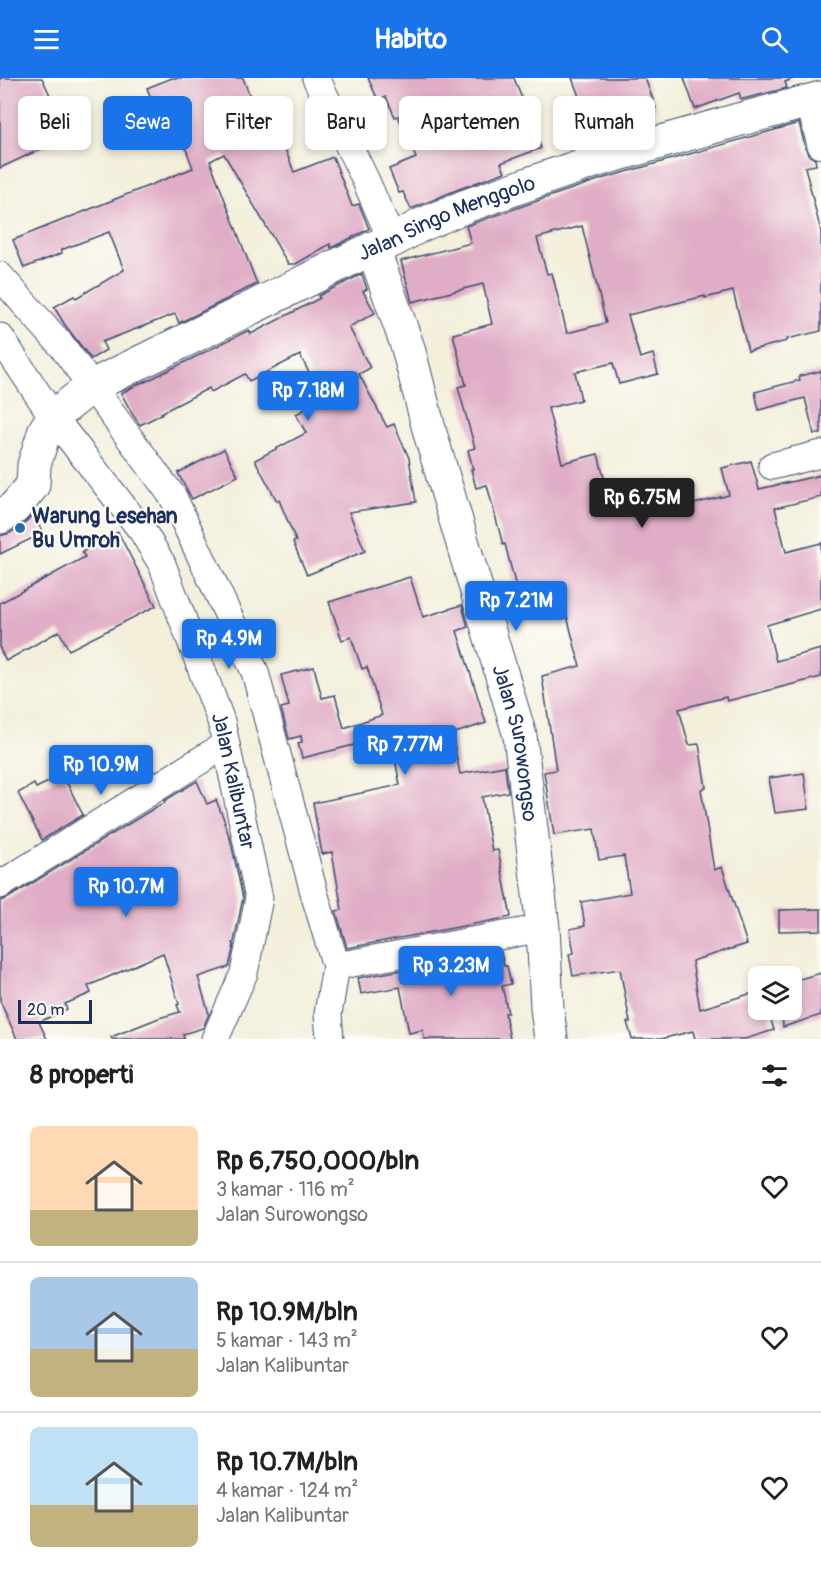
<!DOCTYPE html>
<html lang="id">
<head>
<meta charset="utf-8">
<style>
  body { margin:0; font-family:Pangolin,sans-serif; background:#f2f2f2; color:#202124; height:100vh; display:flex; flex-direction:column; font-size:22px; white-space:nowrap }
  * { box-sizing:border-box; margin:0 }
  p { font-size:20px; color:#757577 }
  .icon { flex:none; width:33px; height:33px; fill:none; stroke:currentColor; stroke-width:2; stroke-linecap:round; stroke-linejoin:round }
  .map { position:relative; height:961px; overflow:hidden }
  .drawer { display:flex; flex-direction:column; background:#fff; flex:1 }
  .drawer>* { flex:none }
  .hud { position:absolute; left:18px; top:18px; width:786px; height:54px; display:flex; gap:12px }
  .tools { position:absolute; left:748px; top:888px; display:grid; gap:12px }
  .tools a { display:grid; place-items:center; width:54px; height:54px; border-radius:9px; background:#fff; box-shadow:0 3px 9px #0003; font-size:30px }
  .scale { position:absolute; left:18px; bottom:15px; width:74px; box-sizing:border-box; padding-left:6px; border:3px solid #1b2f5e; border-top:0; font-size:16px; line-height:21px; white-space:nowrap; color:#1b2f5e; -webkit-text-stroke:4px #fdfcf7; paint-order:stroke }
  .price { position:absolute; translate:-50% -51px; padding:0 14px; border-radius:6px; background:#1a73e8; color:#fff; font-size:20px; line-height:39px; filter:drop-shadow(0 2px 3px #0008) }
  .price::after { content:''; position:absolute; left:50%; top:36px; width:18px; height:14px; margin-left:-9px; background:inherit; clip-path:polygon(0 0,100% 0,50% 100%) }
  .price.on { background:#222; color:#fff }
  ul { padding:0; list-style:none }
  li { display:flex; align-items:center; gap:18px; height:150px; padding:0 30px }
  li+li { border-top:2px solid #e0e0e0 }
  li span { display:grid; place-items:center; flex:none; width:168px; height:120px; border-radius:9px; color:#555 }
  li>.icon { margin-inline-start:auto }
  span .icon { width:72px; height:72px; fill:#fffc; stroke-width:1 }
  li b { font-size:26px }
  h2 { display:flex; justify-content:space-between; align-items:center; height:72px; padding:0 30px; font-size:26px }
  .pill { padding:0 21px; border-radius:9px; background:#fff; box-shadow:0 3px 9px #0003; font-size:21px; line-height:54px }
  .pill.on { background:#1a73e8; color:#fff }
  header { display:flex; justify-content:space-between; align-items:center; height:78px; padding:0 30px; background:#1a73e8; color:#fff; font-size:27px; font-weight:700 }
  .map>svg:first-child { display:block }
  .building { fill:#e0adc6; fill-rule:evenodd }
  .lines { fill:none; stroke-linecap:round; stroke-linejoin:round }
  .street-casing { stroke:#3b4c71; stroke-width:29 }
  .secondary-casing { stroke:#3b4c71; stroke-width:35 }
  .street { stroke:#fff; stroke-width:27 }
  .secondary { stroke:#fff; stroke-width:33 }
  .poi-dot { fill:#1f6fb2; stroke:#fdfcf7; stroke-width:2 }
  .labels { text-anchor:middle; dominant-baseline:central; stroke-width:4.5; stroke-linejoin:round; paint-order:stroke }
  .street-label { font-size:21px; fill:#1b2f5e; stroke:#fdfcf7 }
  .poi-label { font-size:21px; font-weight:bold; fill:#1b2f5e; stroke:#fdfcf7; text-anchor:start }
</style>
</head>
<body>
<header><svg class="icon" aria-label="menu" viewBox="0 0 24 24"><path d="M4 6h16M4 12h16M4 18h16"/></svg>Habito<svg class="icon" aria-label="search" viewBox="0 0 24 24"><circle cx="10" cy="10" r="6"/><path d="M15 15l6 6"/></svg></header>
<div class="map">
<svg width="821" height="961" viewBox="0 0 821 961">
  <rect width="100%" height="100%" fill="#fdfcf7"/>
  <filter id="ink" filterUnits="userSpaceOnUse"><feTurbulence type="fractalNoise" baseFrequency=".0167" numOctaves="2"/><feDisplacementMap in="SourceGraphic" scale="12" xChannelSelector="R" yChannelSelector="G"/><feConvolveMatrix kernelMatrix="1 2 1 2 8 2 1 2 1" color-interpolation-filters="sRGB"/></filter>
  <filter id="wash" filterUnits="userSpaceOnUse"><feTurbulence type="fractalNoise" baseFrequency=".008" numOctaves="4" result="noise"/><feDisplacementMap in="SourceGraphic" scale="24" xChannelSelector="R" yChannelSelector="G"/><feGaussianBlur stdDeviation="1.35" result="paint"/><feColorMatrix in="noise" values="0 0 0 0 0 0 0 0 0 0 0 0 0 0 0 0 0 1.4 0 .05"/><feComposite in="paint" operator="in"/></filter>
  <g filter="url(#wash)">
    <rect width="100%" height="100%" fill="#f3efdb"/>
    <g id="blocks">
      <g class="building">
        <polygon points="0,0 42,0 69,58 0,90"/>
        <polygon points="172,0 243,0 267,63 280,58 294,94 333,79 352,128 359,126 369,151 331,170 330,166 296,186 288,186 224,76 210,83 257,206 231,218 231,219 179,245 175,236 102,264 106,272 91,281 65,247 54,229 74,218 76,220 124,192 109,154 61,172 62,175 24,190 13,162 193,90 174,39 160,44 147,10"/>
        <polygon points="368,0 514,0 541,70 501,85 505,94 459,111 411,131 403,114 399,115 389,91 416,80 398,38 395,39 386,19 378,22"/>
        <polygon points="572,0 645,0 656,30 627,40 627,43 593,56"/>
        <polygon points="684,0 792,0 792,1 785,4 787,10 743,21 741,21 739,15 695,31"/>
        <path d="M799,45L806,72L810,78L815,81L816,87L805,89L821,154V253L787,261V263L748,273L733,213L705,220V218L628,237L640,280L653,276L658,296L619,306L613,285L575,294L581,322L548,330L562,385L598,376L608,415L647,405L655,436L729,417L722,390L751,383L759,411L821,397V419L775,430L786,474L821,465V531L767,547L776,583L821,571V599L727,623L726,619L679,631L689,667L699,666L706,710L701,711L714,792L722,789L747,866L692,883L700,931L759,913V932H768L774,952L745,961H695L693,953L661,961H632L627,944H630L620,891L573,898L569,876L574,875L570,851L585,848L581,824L630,815L624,778L599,782L594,751L554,757L544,694L556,692L542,598L580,588L563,523L514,536L509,515L517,513L505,466L503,467L487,407L476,410L471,391H473L468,372L475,370L458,309L466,307L453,256L492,246L483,206L412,224L401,183L471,165L466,148L554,117L601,101ZM582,148L606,245L567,255L552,195L547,196L537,160Z"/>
        <polygon points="362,196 367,211 363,213 375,235 349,249 370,290 359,296 387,349 394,346 409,380 416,424 349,434 365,473 307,497 293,464 296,463 279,422 277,423 255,382 306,355 296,336 319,324 318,322 322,320 300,277 249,303 245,296 211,314 209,310 161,335 162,336 140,347 133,337 121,315 145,303 145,304 249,252 251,256 320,220 318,218"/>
        <polygon points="821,293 821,356 814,356 805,320 759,332 755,314 800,302 799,298"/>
        <polygon points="224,371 238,398 192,421 178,395"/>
        <polygon points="33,436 43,455 0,476 0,458 10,455 24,446"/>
        <polygon points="118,454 156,528 69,572 59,553 6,583 0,571 0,525 85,479 82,474"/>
        <polygon points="410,499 423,539 462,527 468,549 457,553 486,645 452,656 460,696 505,688 508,714 482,719 492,773 498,772 511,839 347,870 336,833 342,832 332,774 322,776 313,725 400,707 390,655 362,665 302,680 298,665 302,664 301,658 289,661 281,630 289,628 281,597 314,589 322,620 335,617 344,650 382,637 367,589 362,591 351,559 342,562 329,524"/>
        <polygon points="804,695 809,731 775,735 769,700"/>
        <polygon points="63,697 83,737 42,762 18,715 34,706 36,710"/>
        <polygon points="197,703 207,726 216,722 225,744 224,745 230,760 243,820 234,864 233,865 234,867 229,889 198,899 209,936 203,950 183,956 184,961 112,961 111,959 159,940 180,934 177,927 179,926 163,875 88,908 91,915 65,926 67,931 39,944 47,961 17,961 0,923 0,823 8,820 156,729 165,725 164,723"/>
        <polygon points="821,831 821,852 779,853 779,832"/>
        <polygon points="501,874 504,888 507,888 511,906 502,908 508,935 505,935 510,961 424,961 423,952 409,955 400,909 361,916 358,900"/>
        <polygon points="821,895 821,937 783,949 782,932 792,932 792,903"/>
      </g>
    </g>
  </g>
  <g filter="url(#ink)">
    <use href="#blocks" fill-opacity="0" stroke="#3b4c71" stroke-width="1.5"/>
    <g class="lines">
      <g class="street-casing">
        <g id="street">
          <polyline points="316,0 366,103 386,149 394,162"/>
          <polyline points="809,23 821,67"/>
          <polyline points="0,198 62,268 173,419 255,594 315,818 336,888 328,936 330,961"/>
          <path id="s1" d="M0,259L53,339L143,454L162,486L221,643L259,820L244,895L215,961"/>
          <polyline points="772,388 821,376"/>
          <polyline points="0,807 225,667"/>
          <polyline points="336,888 543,850"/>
        </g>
      </g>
      <g class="secondary-casing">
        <g id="secondary">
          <path id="s2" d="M373,170L408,270L430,355L520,658L543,850L547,930L551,961"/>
          <path id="s3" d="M0,439L14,430L33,407L34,387L45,352L53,339L92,308L373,170L394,162L419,148L466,128L548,99L595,83L734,43L821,20"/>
        </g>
      </g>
      <use href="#street" class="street"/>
      <use href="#secondary" class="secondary"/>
    </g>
  </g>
  <circle class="poi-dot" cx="20" cy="450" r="6"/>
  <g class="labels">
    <g class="street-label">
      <text stroke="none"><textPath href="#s3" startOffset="561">Jalan Singo Menggolo</textPath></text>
      <text stroke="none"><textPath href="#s2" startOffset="516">Jalan Surowongso</textPath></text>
      <text stroke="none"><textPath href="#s1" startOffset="508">Jalan Kalibuntar</textPath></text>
    </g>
    <g class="poi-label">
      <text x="32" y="438">Warung Lesehan<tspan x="32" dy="24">Bu Umroh</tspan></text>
    </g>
  </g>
</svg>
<div class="tools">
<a><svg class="icon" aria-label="layers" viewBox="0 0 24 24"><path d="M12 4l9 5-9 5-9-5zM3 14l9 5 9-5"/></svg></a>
</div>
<div class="scale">20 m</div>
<b class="price" style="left:308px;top:344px">Rp 7.18M</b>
<b class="price on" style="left:642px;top:451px">Rp 6.75M</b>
<b class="price" style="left:516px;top:554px">Rp 7.21M</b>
<b class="price" style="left:229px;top:592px">Rp 4.9M</b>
<b class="price" style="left:405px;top:698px">Rp 7.77M</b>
<b class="price" style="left:101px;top:718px">Rp 10.9M</b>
<b class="price" style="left:126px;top:840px">Rp 10.7M</b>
<b class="price" style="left:451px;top:919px">Rp 3.23M</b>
<div class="hud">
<a class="pill">Beli</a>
<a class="pill on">Sewa</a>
<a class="pill">Filter</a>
<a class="pill">Baru</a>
<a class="pill">Apartemen</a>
<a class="pill">Rumah</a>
</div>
</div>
<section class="drawer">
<h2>8 properti<svg class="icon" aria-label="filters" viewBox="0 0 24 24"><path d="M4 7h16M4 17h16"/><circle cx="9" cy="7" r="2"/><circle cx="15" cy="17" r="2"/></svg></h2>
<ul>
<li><span style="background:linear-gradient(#ffd9b3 70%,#c2b280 0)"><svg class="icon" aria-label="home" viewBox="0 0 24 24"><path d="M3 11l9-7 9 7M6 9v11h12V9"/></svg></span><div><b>Rp 6,750,000/bln</b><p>3 kamar · 116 m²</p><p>Jalan Surowongso</p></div><svg class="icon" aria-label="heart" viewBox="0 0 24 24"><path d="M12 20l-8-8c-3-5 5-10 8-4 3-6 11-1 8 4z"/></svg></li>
<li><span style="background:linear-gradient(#a9c7e8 60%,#c2b280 0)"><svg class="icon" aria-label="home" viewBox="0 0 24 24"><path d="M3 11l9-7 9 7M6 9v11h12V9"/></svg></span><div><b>Rp 10.9M/bln</b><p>5 kamar · 143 m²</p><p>Jalan Kalibuntar</p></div><svg class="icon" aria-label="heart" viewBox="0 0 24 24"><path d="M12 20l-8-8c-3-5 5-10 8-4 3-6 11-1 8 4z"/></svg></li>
<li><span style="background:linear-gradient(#bfe0f5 65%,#c2b280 0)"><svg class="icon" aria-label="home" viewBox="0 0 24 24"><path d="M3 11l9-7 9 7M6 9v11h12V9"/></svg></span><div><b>Rp 10.7M/bln</b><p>4 kamar · 124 m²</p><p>Jalan Kalibuntar</p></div><svg class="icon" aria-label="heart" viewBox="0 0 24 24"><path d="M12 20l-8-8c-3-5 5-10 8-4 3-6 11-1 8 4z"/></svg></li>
</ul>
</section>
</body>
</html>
